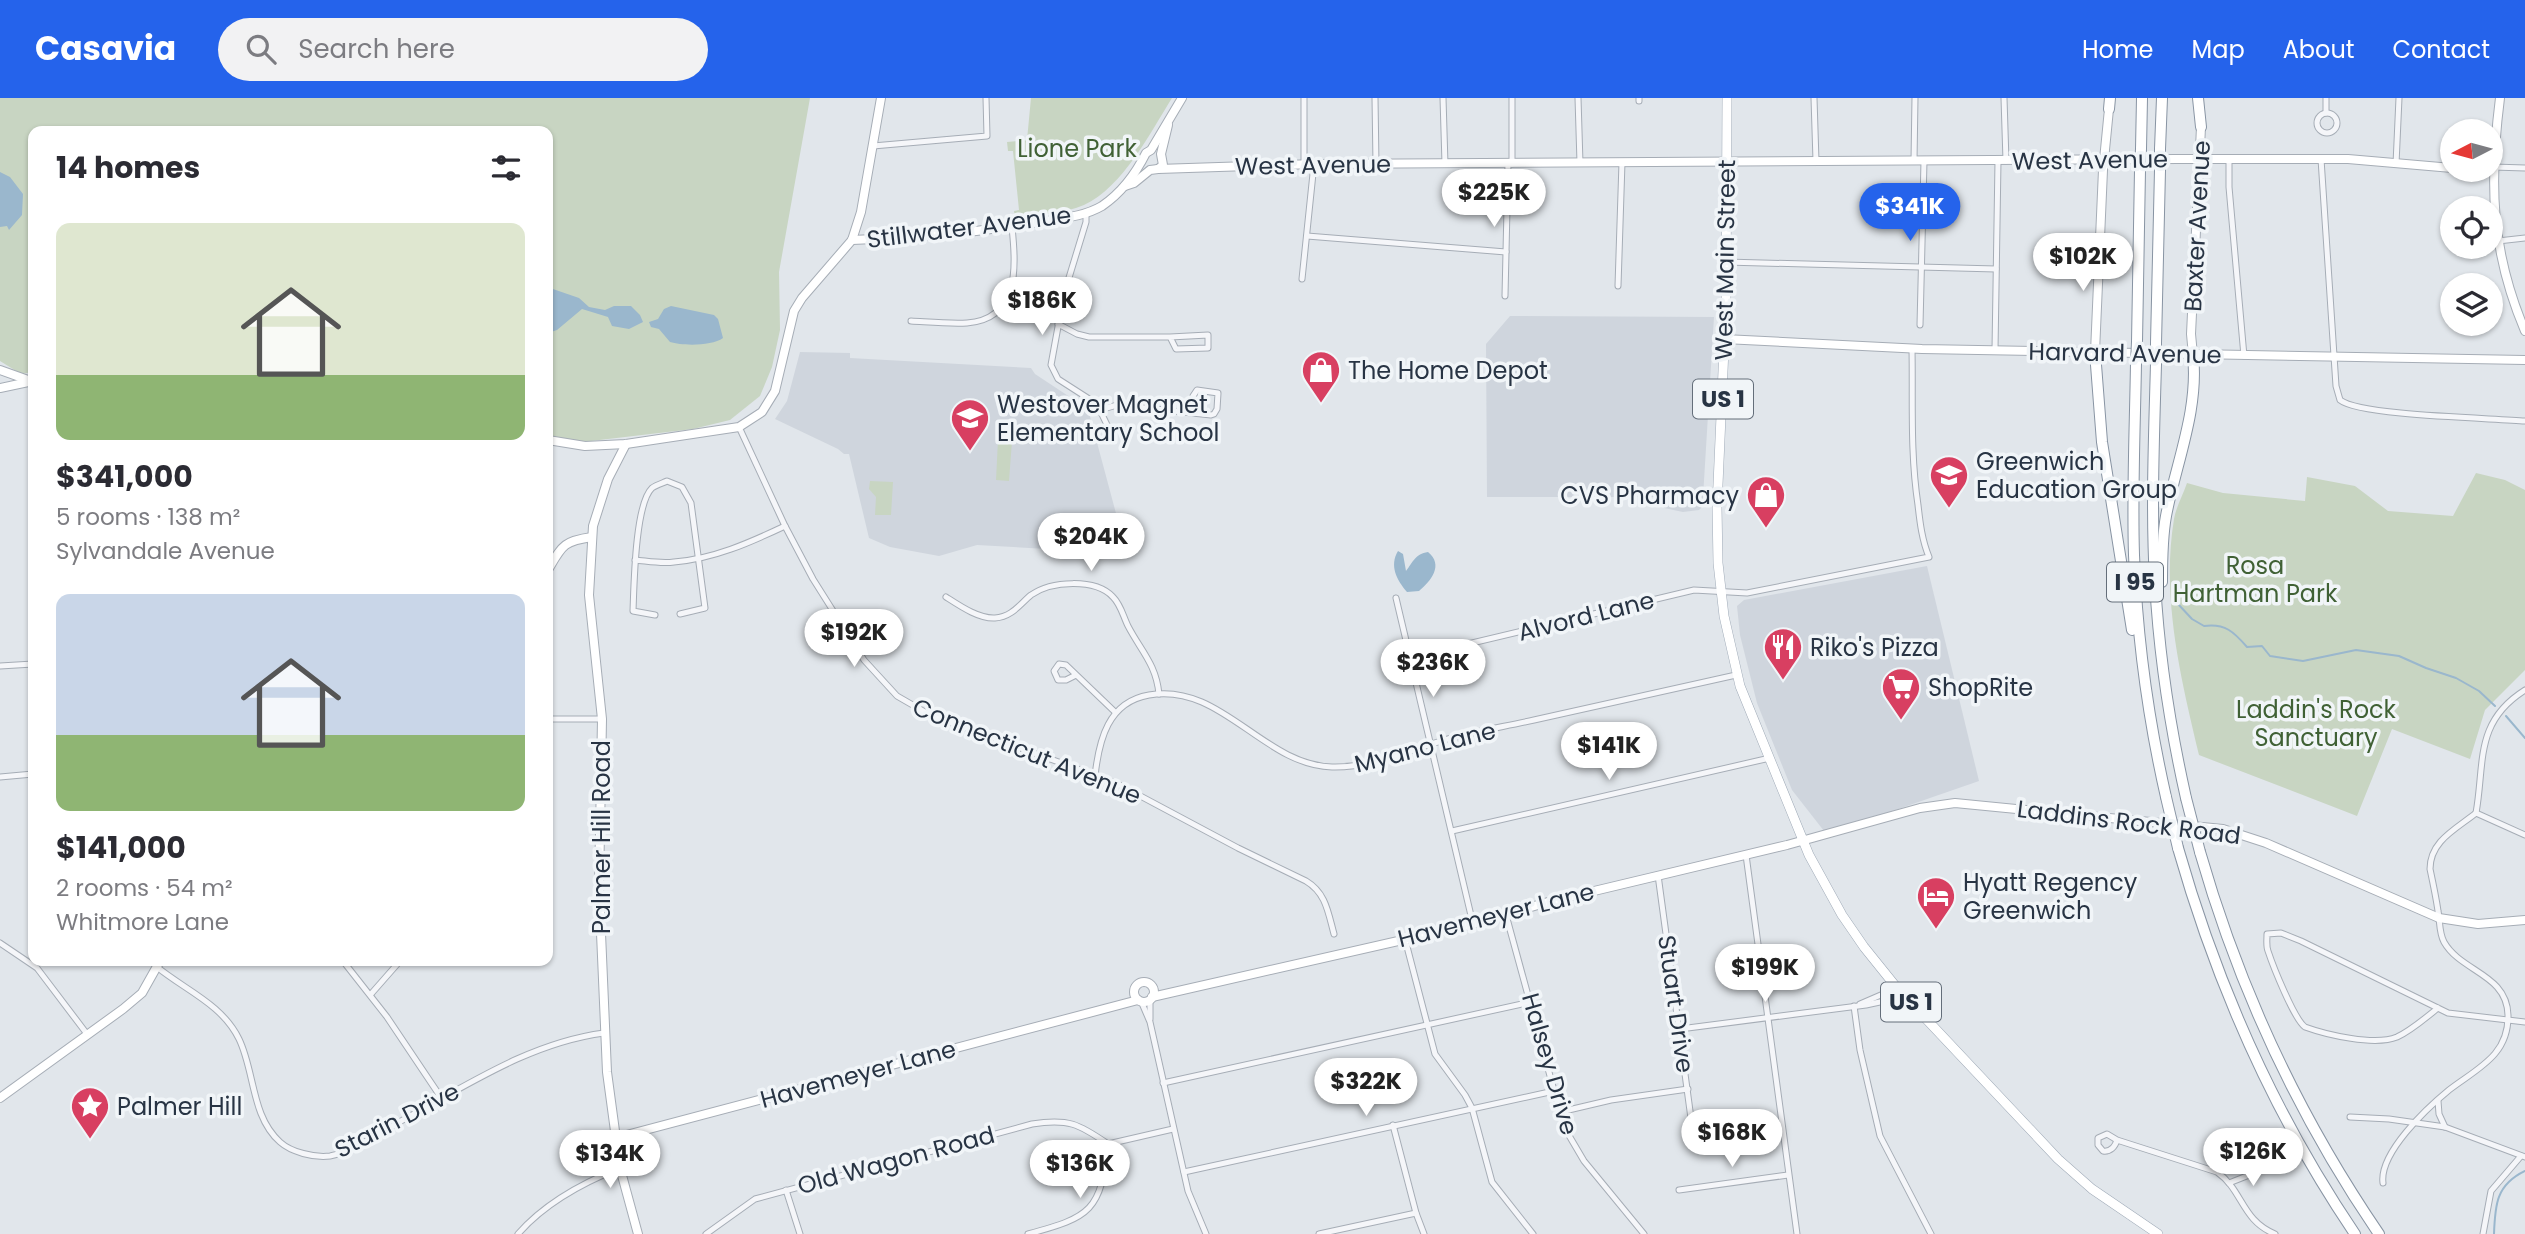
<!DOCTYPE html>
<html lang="en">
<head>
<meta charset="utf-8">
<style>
  body { margin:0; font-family:Poppins,sans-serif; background:#f2f2f3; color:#2b2b33; height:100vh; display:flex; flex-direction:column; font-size:26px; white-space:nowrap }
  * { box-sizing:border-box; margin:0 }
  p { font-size:23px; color:#7c7c81 }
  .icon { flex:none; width:38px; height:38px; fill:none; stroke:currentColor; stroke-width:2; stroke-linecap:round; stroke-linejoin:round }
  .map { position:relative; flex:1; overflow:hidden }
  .details { position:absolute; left:28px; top:28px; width:525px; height:840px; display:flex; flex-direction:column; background:#fff; border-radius:14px; box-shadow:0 2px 5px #0004 }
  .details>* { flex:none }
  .needle { width:46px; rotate:264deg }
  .buttons { position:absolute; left:2440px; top:21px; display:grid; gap:14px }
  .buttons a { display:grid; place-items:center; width:63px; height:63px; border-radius:50%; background:#fff; box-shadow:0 2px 5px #0004; font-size:35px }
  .price { position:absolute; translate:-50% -60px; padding:0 16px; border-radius:24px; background:#fff; color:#222; font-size:23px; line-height:46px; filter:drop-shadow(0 2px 4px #0008) }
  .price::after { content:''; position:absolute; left:50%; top:42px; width:21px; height:16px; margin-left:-10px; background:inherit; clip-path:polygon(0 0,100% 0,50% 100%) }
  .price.active { background:#2563eb; color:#fff }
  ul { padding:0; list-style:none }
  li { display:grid; align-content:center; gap:14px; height:371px; padding:0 28px }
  li span { display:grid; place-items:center; height:217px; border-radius:14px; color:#555 }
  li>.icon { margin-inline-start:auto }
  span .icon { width:126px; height:126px; fill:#fffc; stroke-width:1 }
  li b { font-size:30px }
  h2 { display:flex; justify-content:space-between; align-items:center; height:84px; padding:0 28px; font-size:30px }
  header { display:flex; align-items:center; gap:42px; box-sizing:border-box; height:98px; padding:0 35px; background:#2563eb; color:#fff }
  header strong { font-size:33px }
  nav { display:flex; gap:38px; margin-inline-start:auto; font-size:24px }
  .search { width:490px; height:63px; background:#f2f2f3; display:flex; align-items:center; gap:18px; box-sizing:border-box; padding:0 24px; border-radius:38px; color:#7c7c81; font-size:26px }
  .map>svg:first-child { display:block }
  .built { fill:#cfd5dd }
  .green { fill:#c8d5c2 }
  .water { fill:#9ab7cd }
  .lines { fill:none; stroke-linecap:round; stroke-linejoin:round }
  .stream { stroke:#9ab7cd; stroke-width:2 }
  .street-casing { stroke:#a6adb6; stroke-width:7 }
  .secondary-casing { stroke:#a6adb6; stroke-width:10 }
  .primary-casing { stroke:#a0abb8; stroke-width:10 }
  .highway-casing { stroke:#8894a3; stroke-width:12 }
  .street { stroke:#f5f6f9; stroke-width:5 }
  .secondary { stroke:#fff; stroke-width:8 }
  .primary { stroke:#fff; stroke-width:9 }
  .highway { stroke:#fff; stroke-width:10 }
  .highway-bridge-casing { stroke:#8894a3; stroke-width:12; stroke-linecap:butt }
  .highway-bridge { stroke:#fff; stroke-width:10 }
  .labels { text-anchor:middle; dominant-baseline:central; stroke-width:7; stroke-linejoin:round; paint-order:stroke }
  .shield { fill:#f1f5f8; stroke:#646e7a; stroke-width:2 }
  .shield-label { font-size:23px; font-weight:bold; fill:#283444 }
  .park-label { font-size:24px; fill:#406135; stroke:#f1f5f8 }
  .street-label { font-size:24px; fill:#283444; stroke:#f1f5f8 }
  .poi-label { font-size:24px; fill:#283444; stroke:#f1f5f8; text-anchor:start }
</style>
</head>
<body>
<header>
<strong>Casavia</strong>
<div class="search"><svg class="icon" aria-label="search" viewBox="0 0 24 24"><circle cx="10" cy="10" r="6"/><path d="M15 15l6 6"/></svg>Search here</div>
<nav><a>Home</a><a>Map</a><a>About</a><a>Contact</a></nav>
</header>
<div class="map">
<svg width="2525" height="1136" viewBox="0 0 2525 1136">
  <rect width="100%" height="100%" fill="#e1e6eb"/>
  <g class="built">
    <polygon points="1510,218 1714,219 1703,399 1702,409 1699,412 1683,414 1664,410 1663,399 1487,399 1486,246"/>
    <polygon points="800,254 850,255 850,260 1031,270 1035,276 1088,311 1121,434 1065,452 977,447 939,458 890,449 869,440 849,356 844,356 838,351 775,321 787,303"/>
    <polygon points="1927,468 1979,683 1881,717 1824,733 1792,692 1757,605 1740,537 1737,508 1744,502"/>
  </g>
  <g class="green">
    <polygon points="0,0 810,0 779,174 780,232 772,269 760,298 730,322 693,331 591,343 571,343 548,337 548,33 33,33 33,274 21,276 0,263"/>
    <path d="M1031,0H1172C1150,35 1123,89 1084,107C1063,116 1036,117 1015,119L1014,113L1019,112L1013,53H1008L1007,44L1027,42Z"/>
    <polygon points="998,342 1012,343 1009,383 996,382"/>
    <path d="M2476,375L2505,382L2525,392V572L2485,612L2470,661L2392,631L2357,718L2199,657C2181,581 2161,500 2174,421C2176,409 2183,397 2187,385L2223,395L2305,403L2307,379L2355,388L2388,413L2453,418Z"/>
    <polygon points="870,383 893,384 891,417 875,417 876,399 869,391"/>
  </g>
  <g class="water">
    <polygon points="0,74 10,79 23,96 22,117 9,132 7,128 0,129"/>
    <polygon points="550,190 579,200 589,209 605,212 614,208 631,208 640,217 643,224 629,231 612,228 608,219 582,211 557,232 548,235 548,191"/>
    <path d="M671,208L714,217L718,221L723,240C712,248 683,248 670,244L659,231L651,229L649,224L658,221L664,211Z"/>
    <path d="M1398,453L1403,456L1406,473C1413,464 1415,456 1428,454C1444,467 1431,483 1419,493L1407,494C1397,482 1389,468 1398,453Z"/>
  </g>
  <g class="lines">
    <g class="stream">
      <path d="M2178,506L2192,521L2204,528C2225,525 2234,534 2247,549L2262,548L2270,558L2303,563L2356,552L2399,558L2426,570L2456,580L2479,593L2495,608"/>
      <polyline points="2506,618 2525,640"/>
      <path d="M2494,1136C2495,1107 2496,1087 2525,1073"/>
    </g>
    <g class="street-casing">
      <g id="street">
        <polyline points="1375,0 1376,66"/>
        <polyline points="1443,0 1445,66"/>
        <polyline points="1578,0 1580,65"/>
        <polyline points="1639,0 1639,3"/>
        <polyline points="1814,0 1816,63"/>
        <polyline points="2004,0 2006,63"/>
        <polyline points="2326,0 2326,15"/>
        <circle cx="2327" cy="25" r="10"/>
        <polyline points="873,48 987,38 986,0"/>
        <polyline points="2229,61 2229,89 2244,258"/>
        <path d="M2321,61L2336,288L2340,302C2360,318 2492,320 2525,323"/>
        <polyline points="1914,63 1915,0"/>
        <polyline points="1304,66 1304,0"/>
        <polyline points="1512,66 1512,0"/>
        <polyline points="2396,66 2399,0"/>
        <polyline points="2493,69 2525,70"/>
        <polyline points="1086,115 1086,124 1064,196 1051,267 1058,281 1097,306 1109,331"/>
        <polyline points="1307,138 1506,154"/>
        <polyline points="2498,143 2525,140"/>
        <polyline points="1726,164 1996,171"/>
        <polyline points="1302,181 1314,66"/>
        <polyline points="1618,188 1622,64"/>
        <polyline points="1505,198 1508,66"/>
        <path d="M911,223C929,224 949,226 967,225C1020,221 1016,168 1012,129"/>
        <polyline points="1058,226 1077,236 1089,239 1170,239 1176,251 1208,250 1208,237 1170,239"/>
        <polyline points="1920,227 1924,63"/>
        <polyline points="1995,252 1998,63"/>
        <polyline points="1100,312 1117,307 1211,317 1214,316 1217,311 1218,295 1197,292 1193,298 1191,315"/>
        <path d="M739,329L785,428L813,481L864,562L897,598L930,617L1116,685L1238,750L1306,783C1326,795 1328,814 1334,836"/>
        <path d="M635,462C647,463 661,466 674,464C713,461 749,445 785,428"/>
        <path d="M946,499C960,508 979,521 995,520C1012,519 1020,506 1031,497C1051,483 1095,480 1113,499C1121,507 1123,518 1128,528C1141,553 1156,566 1159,596"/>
        <polyline points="1396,500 1473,826"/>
        <path d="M655,517L633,513C634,489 635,406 652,390C656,387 663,385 667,383L682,389L691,405L705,510L680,516"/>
        <path d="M1409,560L1694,492L1747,495L1929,459C1922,442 1920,425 1918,407C1910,354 1913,303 1912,251"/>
        <polyline points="0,568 33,566"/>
        <polyline points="1076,577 1066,582 1058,582 1054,573 1059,566 1066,567 1115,614"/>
        <polyline points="548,621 602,621"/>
        <path d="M1095,678C1099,642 1108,604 1149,597C1221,584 1263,667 1332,669C1369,670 1407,653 1441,643C1471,634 1503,629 1534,622C1602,607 1669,592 1736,577"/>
        <polyline points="0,679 33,676"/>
        <path d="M2476,715C2485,665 2474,624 2525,592"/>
        <polyline points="2476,715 2525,737"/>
        <polyline points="1452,733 1770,660"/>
        <polyline points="1746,757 1797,1136"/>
        <polyline points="1658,777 1693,1035"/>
        <polyline points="1506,817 1564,1029 1584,1063 1644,1136"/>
        <polyline points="1405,841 1435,956 1465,997 1472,1010 1492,1084 1533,1136"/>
        <polyline points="0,845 37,870 87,936"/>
        <polyline points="343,863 387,919 442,1001"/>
        <path d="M157,869C185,892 222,906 239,941C255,974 251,1018 280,1044C291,1054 314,1060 330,1058C352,1054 381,1034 401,1023C466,988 529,945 604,935"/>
        <polyline points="371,896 400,863"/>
        <polyline points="1141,903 1150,924 1188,1093 1206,1136"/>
        <polyline points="1860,906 1897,890"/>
        <polyline points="1854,908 1860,952 1880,1038 1931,1136"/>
        <path d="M2438,910C2425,920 2412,932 2397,939C2375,948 2327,937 2305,929C2294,921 2273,868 2268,853C2266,848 2267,842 2267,836L2281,835L2301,843L2448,915L2525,924"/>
        <polyline points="1150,921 1150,901"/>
        <polyline points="1680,931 1866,907 1889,902 1897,890"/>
        <polyline points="1163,985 1531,904"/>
        <polyline points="2438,1003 2439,1016 2445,1029"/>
        <polyline points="1560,1014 1611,1002 1688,991"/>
        <polyline points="2350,1019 2389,1021 2445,1029 2525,1059"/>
        <polyline points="1393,1027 1416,1115 1424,1136"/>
        <path d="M2117,1042C2115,1049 2110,1054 2103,1053L2098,1047V1040L2107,1036L2117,1042L2217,1074C2243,1092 2241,1122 2275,1136"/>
        <polyline points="1184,1074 1554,993"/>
        <polyline points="2229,1085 2267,1070"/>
        <path d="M2383,1085C2379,1055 2427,1010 2449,992C2476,971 2509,958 2508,917C2507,876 2461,874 2444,844C2439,835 2440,823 2438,813C2436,799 2433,785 2430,771C2430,743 2456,731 2476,715"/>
        <polyline points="786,1092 800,1136"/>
        <polyline points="1679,1092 1788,1077"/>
        <path d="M518,1136C545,1105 582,1085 620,1070"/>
        <path d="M706,1136L755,1101L1032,1026C1068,1020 1079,1026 1108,1046L1173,1031"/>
        <path d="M1028,1136C1091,1119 1101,1113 1108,1046"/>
        <polyline points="1319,1136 1416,1115"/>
        <polyline points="2483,1136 2491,1093 2521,1058"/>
      </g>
    </g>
    <g class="secondary-casing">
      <g id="secondary">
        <path d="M2500,0C2489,86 2491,153 2525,233"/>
        <polyline points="1158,71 1314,66 2179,61 2348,61 2452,70"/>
        <polyline points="1125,88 1134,85 1150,72 1158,71 1163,67 1161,56 1168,27"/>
        <path d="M852,142C916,140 981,134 1045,123C1064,120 1085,118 1102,108C1121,95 1136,75 1146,55L1151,52L1182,0"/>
        <polyline points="1724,241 1922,251 2525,262"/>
        <polyline points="2095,254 2103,72 2109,11"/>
        <polyline points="2193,257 2191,236 2201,29"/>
        <polyline points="0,272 28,282"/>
        <polyline points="0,290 33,283"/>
        <polyline points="548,342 585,348 626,346 739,329 762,314 775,293 794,213 802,200 852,142 861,114 881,0"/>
        <polyline points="626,346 608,381 593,428 589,497 602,621 599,789 607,974 620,1070 638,1136"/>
        <path d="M548,472C562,448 563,443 592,439"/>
        <circle cx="1144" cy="894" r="10"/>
        <polyline points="1152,899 1473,826 1548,804 1787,747 1920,710 1955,705 2223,731 2266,745 2439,820 2478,826 2525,822"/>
        <polyline points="0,1000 123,911 142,895 160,863"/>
        <polyline points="615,1040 1138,902"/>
      </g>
    </g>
    <g class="primary-casing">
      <polyline id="primary" points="1727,0 1726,205 1717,409 1718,465 1724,518 1740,588 1809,757 1842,817 1864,849 1897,890 2058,1061 2092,1091 2158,1136"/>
    </g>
    <g class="highway-casing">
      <g id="highway">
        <polyline points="2198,0 2201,29"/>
        <polyline points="2109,11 2110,0"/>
        <polyline points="2141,51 2142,0"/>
        <polyline points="2160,51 2162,0"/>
        <polyline points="2137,244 2140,72"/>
        <polyline points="2156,245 2160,72"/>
        <polyline points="2095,254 2102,344 2132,532"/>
        <path d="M2136,265C2135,329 2132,393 2134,457C2137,539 2148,620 2166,699"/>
        <path d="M2156,266C2154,339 2151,411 2155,484C2159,557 2170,629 2186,700"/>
        <path d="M2162,484C2162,462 2162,440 2166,418C2176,365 2199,312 2193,257"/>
        <path d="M2178,750C2217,887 2275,1018 2355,1136"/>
        <path d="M2200,754C2239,890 2299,1019 2379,1136"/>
      </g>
    </g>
    <use href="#street" class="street"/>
    <use href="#secondary" class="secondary"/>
    <use href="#primary" class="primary"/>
    <use href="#highway" class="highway"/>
    <g class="highway-bridge-casing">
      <g id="highway-bridge">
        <polyline points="2140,72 2141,51"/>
        <polyline points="2160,72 2160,51"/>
        <polyline points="2136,265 2137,244"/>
        <polyline points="2156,266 2156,245"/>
        <polyline points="2166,699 2178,750"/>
        <polyline points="2186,700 2200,754"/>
      </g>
    </g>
    <use href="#highway-bridge" class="highway-bridge"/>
  </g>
  <defs>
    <g id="shop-pin" transform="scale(2.0125)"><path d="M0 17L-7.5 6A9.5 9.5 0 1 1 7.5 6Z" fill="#d83f61" stroke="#f1f5f8"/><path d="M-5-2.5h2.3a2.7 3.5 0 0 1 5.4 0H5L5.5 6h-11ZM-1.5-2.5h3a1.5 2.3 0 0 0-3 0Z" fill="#fff"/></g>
    <g id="school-pin" transform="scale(2.0125)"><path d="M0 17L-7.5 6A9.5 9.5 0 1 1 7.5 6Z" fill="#d83f61" stroke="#f1f5f8"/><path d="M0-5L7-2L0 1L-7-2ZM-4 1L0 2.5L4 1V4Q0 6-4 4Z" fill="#fff"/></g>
    <g id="restaurant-pin" transform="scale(2.0125)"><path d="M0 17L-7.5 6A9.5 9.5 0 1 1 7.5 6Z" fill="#d83f61" stroke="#f1f5f8"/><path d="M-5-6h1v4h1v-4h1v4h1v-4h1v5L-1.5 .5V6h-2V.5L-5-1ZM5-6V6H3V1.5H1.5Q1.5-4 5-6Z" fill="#fff"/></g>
    <g id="supermarket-pin" transform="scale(2.0125)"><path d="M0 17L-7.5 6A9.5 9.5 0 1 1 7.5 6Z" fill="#d83f61" stroke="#f1f5f8"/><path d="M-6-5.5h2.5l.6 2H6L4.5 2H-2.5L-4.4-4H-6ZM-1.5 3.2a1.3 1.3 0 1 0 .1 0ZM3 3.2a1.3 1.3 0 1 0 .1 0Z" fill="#fff"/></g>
    <g id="hotel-pin" transform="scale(2.0125)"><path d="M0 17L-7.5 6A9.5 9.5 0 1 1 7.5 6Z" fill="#d83f61" stroke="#f1f5f8"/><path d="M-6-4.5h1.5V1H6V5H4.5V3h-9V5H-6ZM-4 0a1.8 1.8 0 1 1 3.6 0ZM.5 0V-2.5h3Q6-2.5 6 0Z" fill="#fff"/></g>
    <g id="sight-pin" transform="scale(2.0125)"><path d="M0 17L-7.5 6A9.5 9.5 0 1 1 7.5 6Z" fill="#d83f61" stroke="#f1f5f8"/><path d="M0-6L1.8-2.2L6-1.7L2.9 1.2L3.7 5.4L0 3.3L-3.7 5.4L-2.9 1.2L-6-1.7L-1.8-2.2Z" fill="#fff"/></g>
  </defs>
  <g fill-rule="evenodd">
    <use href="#shop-pin" x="1321" y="272"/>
    <use href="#school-pin" x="970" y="320"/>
    <use href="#school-pin" x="1949" y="377"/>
    <use href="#shop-pin" x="1766" y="397"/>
    <use href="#restaurant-pin" x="1783" y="549"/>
    <use href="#supermarket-pin" x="1901" y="589"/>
    <use href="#hotel-pin" x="1936" y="798"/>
    <use href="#sight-pin" x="90" y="1008"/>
  </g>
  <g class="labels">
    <g class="shield">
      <rect x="1693" y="281.5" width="60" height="39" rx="5"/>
      <rect x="2107" y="464.5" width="56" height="39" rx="5"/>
      <rect x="1881" y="884.5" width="60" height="39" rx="5"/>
    </g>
    <g class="shield-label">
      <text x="1723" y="301">US 1</text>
      <text x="2135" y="484">I 95</text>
      <text x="1911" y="904">US 1</text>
    </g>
    <g class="park-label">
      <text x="1077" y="50">Lione Park</text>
      <text x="2255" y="467">Rosa<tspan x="2255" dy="28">Hartman Park</tspan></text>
      <text x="2316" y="611">Laddin's Rock<tspan x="2316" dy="28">Sanctuary</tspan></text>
    </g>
    <g class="street-label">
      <text transform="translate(2090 62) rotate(-1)">West Avenue</text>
      <text transform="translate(1313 67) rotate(-1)">West Avenue</text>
      <text transform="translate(2197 128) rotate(-87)">Baxter Avenue</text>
      <text transform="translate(969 129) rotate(-7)">Stillwater Avenue</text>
      <text transform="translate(1725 162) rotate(-89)">West Main Street</text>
      <text transform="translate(2125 255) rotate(1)">Harvard Avenue</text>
      <text transform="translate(1586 518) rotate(-14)">Alvord Lane</text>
      <text transform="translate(1425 649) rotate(-14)">Myano Lane</text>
      <text transform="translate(1027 653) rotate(22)">Connecticut Avenue</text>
      <text transform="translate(2129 724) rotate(7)">Laddins Rock Road</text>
      <text transform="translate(601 739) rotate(-90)">Palmer Hill Road</text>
      <text transform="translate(1496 817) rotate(-14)">Havemeyer Lane</text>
      <text transform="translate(1676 906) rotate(82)">Stuart Drive</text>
      <text transform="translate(1550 966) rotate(74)">Halsey Drive</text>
      <text transform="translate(858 976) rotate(-15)">Havemeyer Lane</text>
      <text transform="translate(397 1022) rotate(-27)">Starin Drive</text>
      <text transform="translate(896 1062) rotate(-15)">Old Wagon Road</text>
    </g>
    <g class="poi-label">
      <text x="1348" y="272">The Home Depot</text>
      <text x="997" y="306">Westover Magnet<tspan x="997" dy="28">Elementary School</tspan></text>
      <text x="1976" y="363">Greenwich<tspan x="1976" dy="28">Education Group</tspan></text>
      <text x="1739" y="397" text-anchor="end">CVS Pharmacy</text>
      <text x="1810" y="549">Riko's Pizza</text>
      <text x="1928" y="589">ShopRite</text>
      <text x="1963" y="784">Hyatt Regency<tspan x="1963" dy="28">Greenwich</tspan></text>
      <text x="117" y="1008">Palmer Hill</text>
    </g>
  </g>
</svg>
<div class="buttons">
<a><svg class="needle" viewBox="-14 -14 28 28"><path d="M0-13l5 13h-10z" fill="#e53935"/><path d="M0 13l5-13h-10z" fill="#7c7c81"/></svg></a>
<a><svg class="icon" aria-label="locate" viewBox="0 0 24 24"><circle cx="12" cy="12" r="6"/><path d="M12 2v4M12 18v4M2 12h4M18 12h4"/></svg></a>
<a><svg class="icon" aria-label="layers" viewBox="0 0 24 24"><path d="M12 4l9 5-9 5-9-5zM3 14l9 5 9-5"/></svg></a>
</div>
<b class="price" style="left:1494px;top:131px">$225K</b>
<b class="price active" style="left:1910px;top:145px">$341K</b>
<b class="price" style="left:2083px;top:195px">$102K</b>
<b class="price" style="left:1042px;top:239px">$186K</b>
<b class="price" style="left:1091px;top:475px">$204K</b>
<b class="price" style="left:854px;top:571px">$192K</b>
<b class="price" style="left:1433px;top:601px">$236K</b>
<b class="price" style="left:1609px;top:684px">$141K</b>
<b class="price" style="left:1765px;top:906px">$199K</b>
<b class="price" style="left:1366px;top:1020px">$322K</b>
<b class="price" style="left:1732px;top:1071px">$168K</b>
<b class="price" style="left:2253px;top:1090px">$126K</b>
<b class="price" style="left:610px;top:1092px">$134K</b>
<b class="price" style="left:1080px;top:1102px">$136K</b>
<section class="details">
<h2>14 homes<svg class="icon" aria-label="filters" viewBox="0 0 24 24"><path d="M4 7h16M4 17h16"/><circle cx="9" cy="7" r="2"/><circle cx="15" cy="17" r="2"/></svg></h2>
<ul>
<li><span style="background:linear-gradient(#dfe7d0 70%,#8fb573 0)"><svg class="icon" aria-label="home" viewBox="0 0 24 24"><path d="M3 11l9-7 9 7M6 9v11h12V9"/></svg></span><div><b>$341,000</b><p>5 rooms · 138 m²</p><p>Sylvandale Avenue</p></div></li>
<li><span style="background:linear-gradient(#c9d6e8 65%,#8fb573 0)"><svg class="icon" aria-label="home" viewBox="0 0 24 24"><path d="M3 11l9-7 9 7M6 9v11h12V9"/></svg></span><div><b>$141,000</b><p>2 rooms · 54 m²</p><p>Whitmore Lane</p></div></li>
</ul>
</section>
</div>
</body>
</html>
